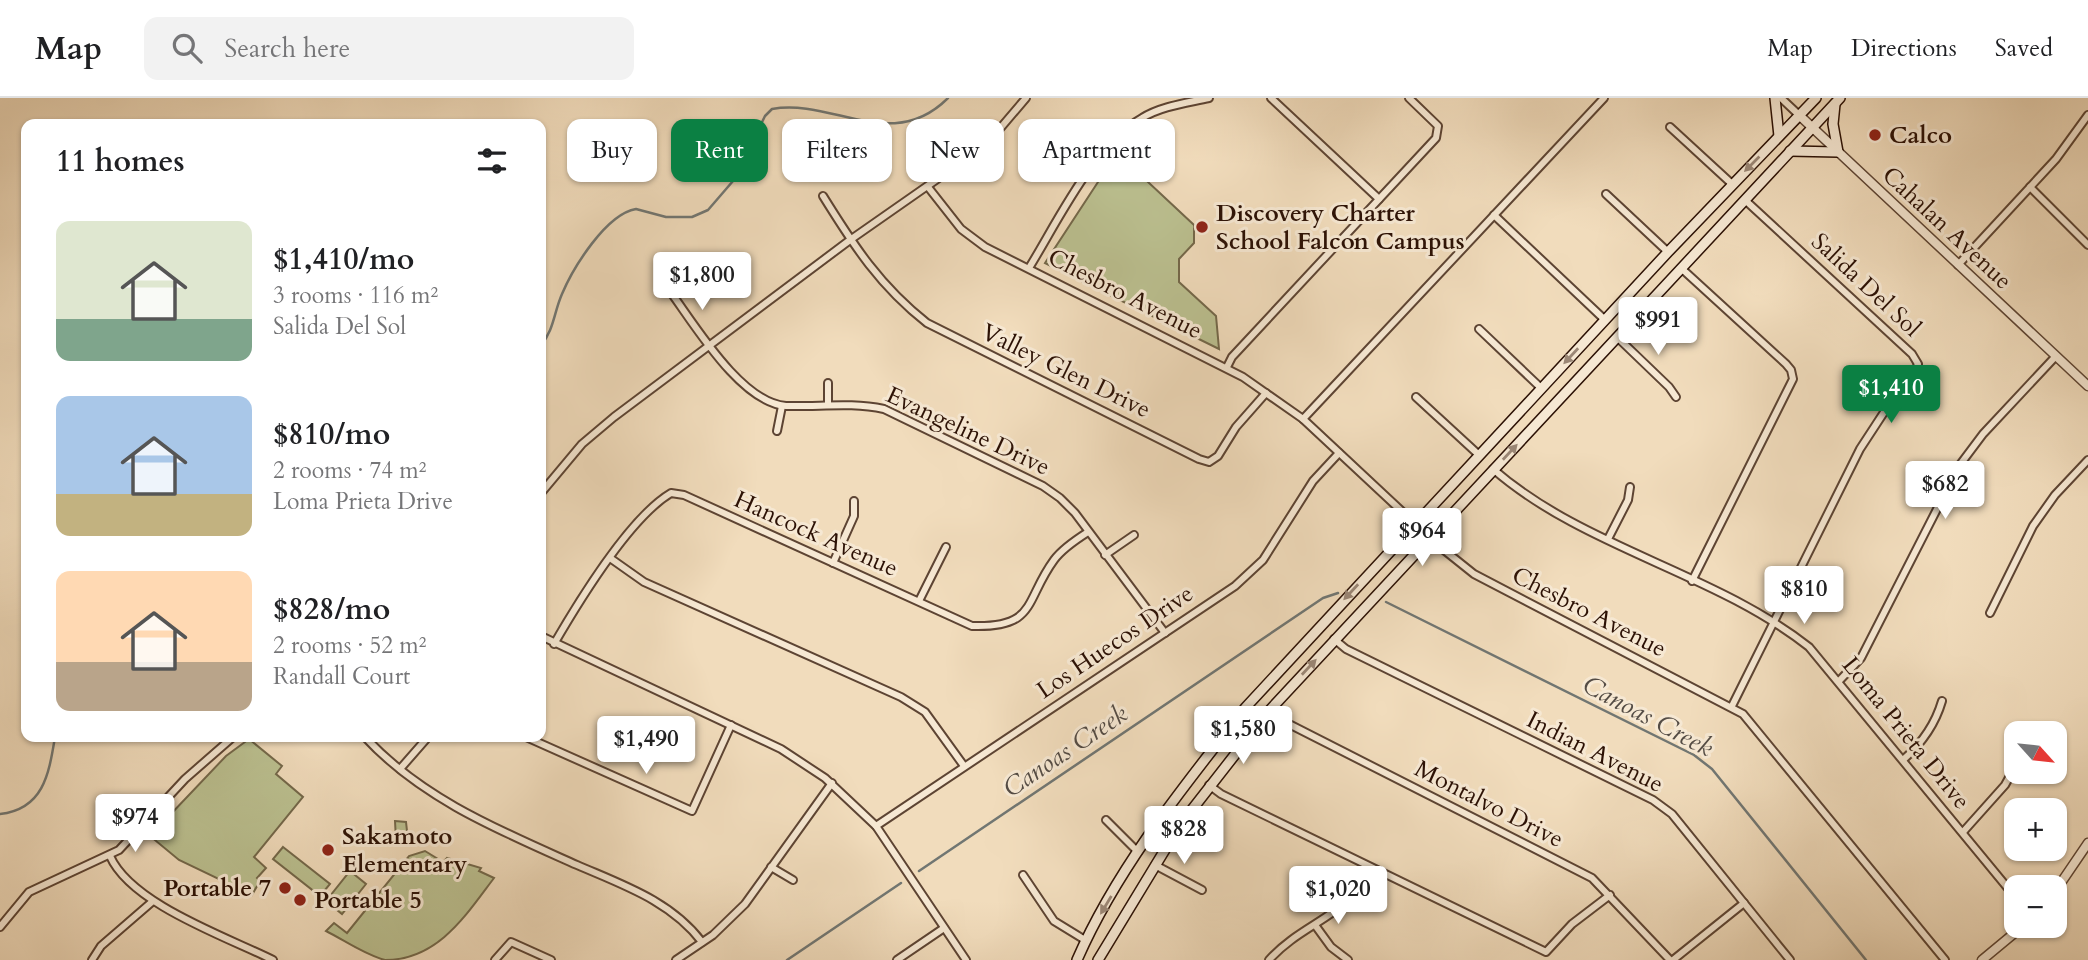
<!DOCTYPE html>
<html lang="en">
<head>
<meta charset="utf-8">
<style>
  body { margin:0; font-family:Cardo,serif; background:#f2f2f2; color:#202124; height:100vh; display:flex; flex-direction:column; font-size:26px; white-space:nowrap }
  * { box-sizing:border-box; margin:0 }
  p { font-size:23px; color:#757577 }
  .icon { flex:none; width:38px; height:38px; fill:none; stroke:currentColor; stroke-width:2; stroke-linecap:round; stroke-linejoin:round }
  .map { position:relative; flex:1; overflow:hidden }
  .side { position:absolute; left:21px; top:21px; width:525px; height:623px; display:flex; flex-direction:column; background:#fff; border-radius:14px; box-shadow:0 2px 5px #0004 }
  .side>* { flex:none }
  .hud { position:absolute; left:567px; top:21px; width:665px; height:63px; display:flex; gap:14px }
  .needle { width:46px; rotate:117deg }
  .controls { position:absolute; left:2004px; top:623px; display:grid; gap:14px }
  .controls a { display:grid; place-items:center; width:63px; height:63px; border-radius:14px; background:#fff; box-shadow:0 2px 5px #0004; font-size:35px }
  .price { position:absolute; translate:-50% -60px; padding:0 16px; border-radius:7px; background:#fff; color:#222; font-size:23px; line-height:46px; filter:drop-shadow(0 2px 4px #0008) }
  .price::after { content:''; position:absolute; left:50%; top:42px; width:21px; height:16px; margin-left:-10px; background:inherit; clip-path:polygon(0 0,100% 0,50% 100%) }
  .price.active { background:#0b8043; color:#fff }
  ul { padding:0; list-style:none }
  li { display:flex; align-items:center; gap:21px; height:175px; padding:0 35px }
  li span { display:grid; place-items:center; flex:none; width:196px; height:140px; border-radius:14px; color:#555 }
  li>.icon { margin-inline-start:auto }
  span .icon { width:84px; height:84px; fill:#fffc; stroke-width:1 }
  li b { font-size:30px }
  h2 { display:flex; justify-content:space-between; align-items:center; height:84px; padding:0 35px; font-size:30px }
  .chip { padding:0 24px; border-radius:14px; background:#fff; box-shadow:0 2px 5px #0004; font-size:24px; line-height:63px }
  .chip.active { background:#0b8043; color:#fff }
  header { display:flex; align-items:center; gap:42px; box-sizing:border-box; height:98px; padding:0 35px; background:#fff; border-bottom:2px solid #e0e0e0 }
  header strong { font-size:33px }
  nav { display:flex; gap:38px; margin-inline-start:auto; font-size:24px }
  .search { width:490px; height:63px; background:#f2f2f2; display:flex; align-items:center; gap:18px; box-sizing:border-box; padding:0 24px; border-radius:14px; color:#757577; font-size:26px }
  .map>svg:first-child { display:block }
  .green { fill:#bbc090; stroke:#74684a; stroke-width:2 }
  .lines { fill:none; stroke-linecap:round; stroke-linejoin:round }
  .stream { stroke:#717672; stroke-width:2.5 }
  .minor-casing { stroke:#5d4433; stroke-width:10 }
  .tertiary-casing { stroke:#5d4433; stroke-width:11 }
  .secondary-casing { stroke:#2c1105; stroke-width:12 }
  .minor { stroke:#f6e8d3; stroke-width:6 }
  .tertiary { stroke:#f6e8d3; stroke-width:8 }
  .secondary { stroke:#f6e8d3; stroke-width:9 }
  .oneway { fill:#9b8776 }
  .poi-dot { fill:#8f2418; stroke:#f6e8d3; stroke-width:2.5 }
  .labels { text-anchor:middle; dominant-baseline:central; stroke-width:6; stroke-linejoin:round; paint-order:stroke }
  .poi-label { font-size:24px; font-weight:bold; fill:#2c1105; stroke:#f6e8d3; text-anchor:start }
  .street-label { font-size:24px; fill:#2c1105; stroke:#f6e8d3 }
  .water-label { font-size:26px; font-style:italic; fill:#544c45; stroke:#f6e8d3 }
</style>
</head>
<body>
<header>
<strong>Map</strong>
<div class="search"><svg class="icon" aria-label="search" viewBox="0 0 24 24"><circle cx="10" cy="10" r="6"/><path d="M15 15l6 6"/></svg>Search here</div>
<nav><a>Map</a><a>Directions</a><a>Saved</a></nav>
</header>
<div class="map">
<svg width="2088" height="862" viewBox="0 0 2088 862">
  <rect width="100%" height="100%" fill="#f1dcbc"/>
  <filter id="stains"><feTurbulence type="fractalNoise" baseFrequency=".00286" numOctaves="4"/><feColorMatrix values="0 0 0 0 .2 0 0 0 0 .09 0 0 0 0 .02 0 0 0 .5 -.17"/></filter>
  <radialGradient id="worn" r=".72"><stop offset=".6" stop-color="#630" stop-opacity="0"/><stop offset="1" stop-color="#630" stop-opacity=".3"/></radialGradient>
  <g class="green">
    <polygon points="1117,55 1194,127 1194,145 1179,161 1179,184 1216,218 1219,251 1045,165"/>
    <polygon points="249,641 282,668 276,676 303,699 254,759 266,770 257,780 260,783 252,797 179,762 150,738 226,658"/>
    <polygon points="395,723 406,724 408,742 396,742"/>
    <polygon points="283,749 330,786 320,798 273,761"/>
    <path d="M425,753L443,764L447,760L481,770L479,773L494,780C466,817 438,862 385,862C365,857 344,842 326,833L334,825L347,835L409,758Z"/>
    <polygon points="350,773 366,786 342,816 326,803"/>
  </g>
  <g class="lines">
    <g class="stream">
      <path d="M541,247C554,232 554,214 562,196C573,170 606,116 636,111L666,119H692L708,112L733,83L765,18L772,11C833,0 892,56 948,0"/>
      <polyline points="1386,504 1694,657 1712,671 1866,862"/>
      <path d="M0,716C44,711 49,675 55,639"/>
      <polyline points="919,773 1323,500 1338,495"/>
      <polyline points="787,862 901,785"/>
    </g>
    <g class="minor-casing">
      <g id="minor">
        <polyline points="1271,0 1379,101"/>
        <polyline points="1781,0 1799,17"/>
        <polyline points="1670,29 1732,86"/>
        <polyline points="928,89 961,131 985,149 1243,279 1303,321 1439,448 1474,476 1743,616 1945,862"/>
        <polyline points="2030,89 2088,147"/>
        <polyline points="1606,96 1668,154"/>
        <path d="M823,98C854,148 880,188 927,225L1199,361L1209,364L1218,358L1236,329L1266,295"/>
        <polyline points="1494,117 1605,222"/>
        <polyline points="1958,167 2056,61 2088,17"/>
        <path d="M1029,170C1058,123 1093,48 1142,20C1161,8 1187,5 1209,0"/>
        <polyline points="1681,170 1786,266 1791,272 1793,281 1692,483"/>
        <path d="M672,196C696,229 742,305 786,308C820,309 851,304 884,311L1043,388L1060,400L1075,415L1165,535"/>
        <polyline points="1479,231 1541,290"/>
        <polyline points="1617,239 1669,289 1676,299"/>
        <polyline points="1227,269 1232,259 1436,40 1438,28 1409,0"/>
        <polyline points="1416,299 1479,357"/>
        <polyline points="828,306 828,285"/>
        <polyline points="1303,321 1604,0"/>
        <polyline points="777,333 782,308"/>
        <path d="M1493,371C1585,451 1714,474 1809,549L2016,800"/>
        <polyline points="541,395 582,346 614,319 850,142 986,47 1026,0"/>
        <polyline points="1608,441 1628,402 1630,389"/>
        <polyline points="1105,457 1134,437"/>
        <polyline points="610,460 644,484 901,599 925,614 964,668"/>
        <polyline points="833,465 854,418 854,403"/>
        <polyline points="919,503 946,449"/>
        <polyline points="1990,515 2033,428 2055,397 2088,362"/>
        <polyline points="541,538 781,651 825,680 876,728 966,862"/>
        <polyline points="1334,541 1346,551 1653,702 1672,716 1790,862"/>
        <path d="M554,546C579,503 629,420 671,395L684,397L972,528C1037,530 1024,503 1054,462C1062,451 1077,441 1088,434"/>
        <polyline points="1839,583 1861,560 1959,368 1983,336 2056,258"/>
        <polyline points="1732,608 1860,351 1894,299 1913,277 1918,266 1912,256 1745,102"/>
        <polyline points="1269,613 1281,622 1592,780 1670,862"/>
        <path d="M365,639C422,701 501,733 577,767C623,787 671,803 702,844"/>
        <polyline points="526,639 692,713 731,627"/>
        <path d="M1904,661C1922,645 1935,627 1942,603"/>
        <polyline points="400,671 428,639"/>
        <polyline points="1209,687 1221,696 1546,854 1572,826 1610,797"/>
        <polyline points="1106,722 1138,754"/>
        <polyline points="876,728 1235,488 1263,462 1313,383 1339,355"/>
        <polyline points="1963,734 2005,687 2016,667"/>
        <path d="M110,758C131,806 227,839 273,862"/>
        <polyline points="1155,767 1202,792"/>
        <polyline points="771,769 793,782"/>
        <polyline points="1023,777 1054,823 1085,842"/>
        <polyline points="1315,827 1331,849 1348,862"/>
        <polyline points="0,829 29,794 119,752 185,681 233,639"/>
        <polyline points="92,862 101,848 153,803"/>
        <polyline points="495,862 511,844 551,862"/>
        <polyline points="676,862 713,837 745,806 832,685"/>
        <polyline points="897,862 944,830"/>
        <path d="M1269,862C1302,825 1349,818 1372,771"/>
        <polyline points="1673,862 1744,805"/>
      </g>
    </g>
    <g class="tertiary-casing">
      <g id="tertiary">
        <polyline points="1799,17 2088,288"/>
        <polyline points="2054,795 2088,745"/>
        <polyline points="1982,862 2023,828"/>
      </g>
    </g>
    <g class="secondary-casing">
      <g id="secondary">
        <polyline points="1775,0 1779,38"/>
        <polyline points="1790,53 1838,54 1833,26 1835,6"/>
        <path d="M1077,862C1117,770 1184,688 1246,609L1668,154L1816,0"/>
        <polyline points="1098,862 1180,727 1269,613 1840,0"/>
      </g>
    </g>
    <use href="#minor" class="minor"/>
    <use href="#tertiary" class="tertiary"/>
    <use href="#secondary" class="secondary"/>
  </g>
  <defs><path id="oneway-solid" d="M-6-.8H1V-3.2L6.5 0L1 3.2V.8H-6Z" transform="scale(1.75)"/></defs>
  <g class="oneway">
    <use href="#oneway-solid" transform="translate(1752 66) rotate(135)"/>
    <use href="#oneway-solid" transform="translate(1571 258) rotate(133)"/>
    <use href="#oneway-solid" transform="translate(1510 354) rotate(-47)"/>
    <use href="#oneway-solid" transform="translate(1351 494) rotate(133)"/>
    <use href="#oneway-solid" transform="translate(1309 569) rotate(-47)"/>
    <use href="#oneway-solid" transform="translate(1106 807) rotate(121)"/>
  </g>
  <g class="poi-dot">
    <circle cx="1875" cy="37" r="7"/>
    <circle cx="1202" cy="129" r="7"/>
    <circle cx="328" cy="752" r="7"/>
    <circle cx="285" cy="790" r="7"/>
    <circle cx="300" cy="802" r="7"/>
  </g>
  <g class="labels">
    <g class="poi-label">
      <text x="1889" y="37">Calco</text>
      <text x="1216" y="115">Discovery Charter<tspan x="1216" dy="28">School Falcon Campus</tspan></text>
      <text x="342" y="738">Sakamoto<tspan x="342" dy="28">Elementary</tspan></text>
      <text x="271" y="790" text-anchor="end">Portable 7</text>
      <text x="314" y="802">Portable 5</text>
    </g>
    <g class="street-label">
      <text transform="translate(1947 130) rotate(43)">Cahalan Avenue</text>
      <text transform="translate(1866 187) rotate(43)">Salida Del Sol</text>
      <text transform="translate(1125 196) rotate(27)">Chesbro Avenue</text>
      <text transform="translate(1066 273) rotate(26)">Valley Glen Drive</text>
      <text transform="translate(968 333) rotate(25)">Evangeline Drive</text>
      <text transform="translate(816 436) rotate(24)">Hancock Avenue</text>
      <text transform="translate(1589 514) rotate(27)">Chesbro Avenue</text>
      <text transform="translate(1115 544) rotate(-34)">Los Huecos Drive</text>
      <text transform="translate(1906 635) rotate(51)">Loma Prieta Drive</text>
      <text transform="translate(1595 654) rotate(27)">Indian Avenue</text>
      <text transform="translate(1489 706) rotate(27)">Montalvo Drive</text>
    </g>
    <g class="water-label">
      <text transform="translate(1648 618) rotate(28)">Canoas Creek</text>
      <text transform="translate(1065 653) rotate(-34)">Canoas Creek</text>
    </g>
  </g>
  <rect width="100%" height="100%" filter="url(#stains)"/>
  <rect width="100%" height="100%" fill="url(#worn)"/>
</svg>
<div class="controls">
<a><svg class="needle" viewBox="-14 -14 28 28"><path d="M0-13l5 13h-10z" fill="#e53935"/><path d="M0 13l5-13h-10z" fill="#757577"/></svg></a>
<a>+</a>
<a>−</a>
</div>
<b class="price" style="left:702px;top:214px">$1,800</b>
<b class="price" style="left:1658px;top:259px">$991</b>
<b class="price active" style="left:1891px;top:327px">$1,410</b>
<b class="price" style="left:1945px;top:423px">$682</b>
<b class="price" style="left:1422px;top:470px">$964</b>
<b class="price" style="left:1804px;top:528px">$810</b>
<b class="price" style="left:1243px;top:668px">$1,580</b>
<b class="price" style="left:646px;top:678px">$1,490</b>
<b class="price" style="left:135px;top:756px">$974</b>
<b class="price" style="left:1184px;top:768px">$828</b>
<b class="price" style="left:1338px;top:828px">$1,020</b>
<div class="hud">
<a class="chip">Buy</a>
<a class="chip active">Rent</a>
<a class="chip">Filters</a>
<a class="chip">New</a>
<a class="chip">Apartment</a>
</div>
<section class="side">
<h2>11 homes<svg class="icon" aria-label="filters" viewBox="0 0 24 24"><path d="M4 7h16M4 17h16"/><circle cx="9" cy="7" r="2"/><circle cx="15" cy="17" r="2"/></svg></h2>
<ul>
<li><span style="background:linear-gradient(#dfe7d0 70%,#7fa58c 0)"><svg class="icon" aria-label="home" viewBox="0 0 24 24"><path d="M3 11l9-7 9 7M6 9v11h12V9"/></svg></span><div><b>$1,410/mo</b><p>3 rooms · 116 m²</p><p>Salida Del Sol</p></div></li>
<li><span style="background:linear-gradient(#a9c7e8 70%,#c2b280 0)"><svg class="icon" aria-label="home" viewBox="0 0 24 24"><path d="M3 11l9-7 9 7M6 9v11h12V9"/></svg></span><div><b>$810/mo</b><p>2 rooms · 74 m²</p><p>Loma Prieta Drive</p></div></li>
<li><span style="background:linear-gradient(#ffd9b3 65%,#b9a48a 0)"><svg class="icon" aria-label="home" viewBox="0 0 24 24"><path d="M3 11l9-7 9 7M6 9v11h12V9"/></svg></span><div><b>$828/mo</b><p>2 rooms · 52 m²</p><p>Randall Court</p></div></li>
</ul>
</section>
</div>
</body>
</html>
